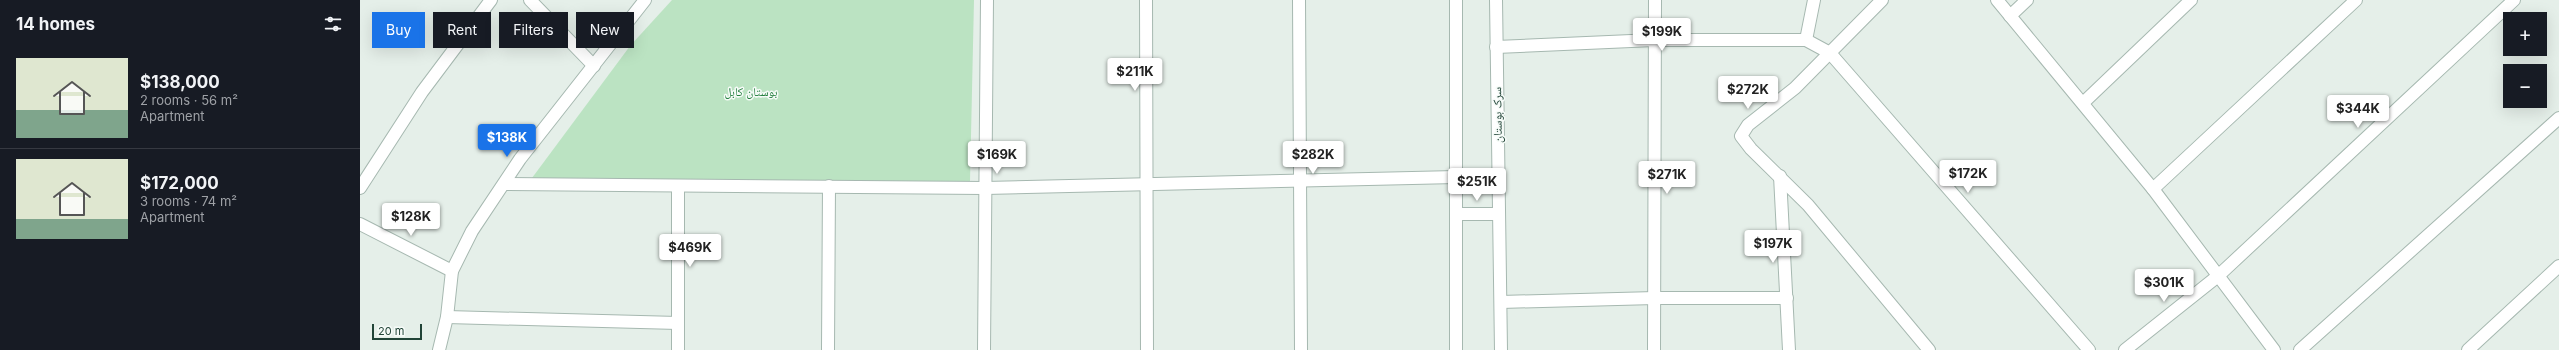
<!DOCTYPE html>
<html lang="en">
<head>
<meta charset="utf-8">
<style>
  body { margin:0; font-family:Inter,"Noto Naskh Arabic",sans-serif; background:#242831; color:#f1f3f6; height:100vh; display:flex; flex-direction:column; font-size:15px; white-space:nowrap }
  * { box-sizing:border-box; margin:0 }
  p { font-size:13px; color:#9ea1a6 }
  .icon { flex:none; width:22px; height:22px; fill:none; stroke:currentColor; stroke-width:2; stroke-linecap:round; stroke-linejoin:round }
  .map { position:relative; flex:1; overflow:hidden }
  .sheet { display:flex; flex-direction:column; background:#171b24; width:360px }
  .sheet>* { flex:none }
  .banner { position:absolute; left:12px; top:12px; width:380px; height:36px; display:flex; gap:8px }
  .buttons { position:absolute; left:2143px; top:12px; display:grid; gap:8px }
  .buttons a { display:grid; place-items:center; width:44px; height:44px; border-radius:0px; background:#171b24; box-shadow:0 4px 16px #0002; font-size:20px }
  .scale { position:absolute; left:12px; bottom:10px; width:50px; box-sizing:border-box; padding-left:4px; border:2px solid #214437; border-top:0; font-size:11px; line-height:14px; white-space:nowrap; color:#214437; -webkit-text-stroke:3px #f6fbf8; paint-order:stroke }
  .price { position:absolute; translate:-50% -34px; padding:0 9px; border-radius:4px; background:#fff; color:#222; font-size:13px; line-height:26px; filter:drop-shadow(0 1px 2px #0008) }
  .price::after { content:''; position:absolute; left:50%; top:24px; width:12px; height:9px; margin-left:-6px; background:inherit; clip-path:polygon(0 0,100% 0,50% 100%) }
  .price.current { background:#1a73e8; color:#fff }
  ul { padding:0; list-style:none }
  li { display:flex; align-items:center; gap:12px; height:100px; padding:0 16px }
  li+li { border-top:1px solid #363941 }
  li span { display:grid; place-items:center; flex:none; width:112px; height:80px; border-radius:0px; color:#555 }
  li>.icon { margin-inline-start:auto }
  span .icon { width:48px; height:48px; fill:#fffc; stroke-width:1 }
  li b { font-size:17px }
  h2 { display:flex; justify-content:space-between; align-items:center; height:48px; padding:0 16px; font-size:17px }
  .chip { padding:0 14px; border-radius:0px; background:#171b24; box-shadow:0 4px 16px #0002; font-size:14px; line-height:36px }
  .chip.current { background:#1a73e8; color:#fff }
  main { display:flex; flex:1; min-height:0 }
  .map>svg:first-child { display:block }
  .green { fill:#bbe3c2 }
  .lines { fill:none; stroke-linecap:round; stroke-linejoin:round }
  .minor-casing { stroke:#a6b8b0; stroke-width:14 }
  .minor { stroke:#fff; stroke-width:12 }
  .labels { text-anchor:middle; dominant-baseline:central; stroke-width:3; stroke-linejoin:round; paint-order:stroke }
  .park-label { font-size:12px; fill:#268040; stroke:#f6fbf8 }
  .street-label { font-size:12px; fill:#214437; stroke:#f6fbf8 }
</style>
</head>
<body>
<main>
<section class="sheet">
<h2>14 homes<svg class="icon" aria-label="filters" viewBox="0 0 24 24"><path d="M4 7h16M4 17h16"/><circle cx="9" cy="7" r="2"/><circle cx="15" cy="17" r="2"/></svg></h2>
<ul>
<li><span style="background:linear-gradient(#dfe7d0 65%,#7fa58c 0)"><svg class="icon" aria-label="home" viewBox="0 0 24 24"><path d="M3 11l9-7 9 7M6 9v11h12V9"/></svg></span><div><b>$138,000</b><p>2 rooms · 56 m²</p><p>Apartment</p></div></li>
<li><span style="background:linear-gradient(#dfe7d0 75%,#7fa58c 0)"><svg class="icon" aria-label="home" viewBox="0 0 24 24"><path d="M3 11l9-7 9 7M6 9v11h12V9"/></svg></span><div><b>$172,000</b><p>3 rooms · 74 m²</p><p>Apartment</p></div></li>
</ul>
</section>
<div class="map">
<svg width="2199" height="350" viewBox="0 0 2199 350">
  <rect width="100%" height="100%" fill="#e5efe9"/>
  <polygon class="green" points="312,0 614,0 610,181 169,182 270,46"/>
  <g class="lines">
    <g class="minor-casing">
      <g id="minor">
        <polyline points="170,0 234,66"/>
        <polyline points="786,0 787,350"/>
        <polyline points="939,0 941,350"/>
        <polyline points="1136,0 1141,350"/>
        <polyline points="1522,0 1435,88 1388,125 1381,136 1391,149 1448,205 1569,350"/>
        <polyline points="1637,0 1793,189 1914,350"/>
        <polyline points="1650,16 1667,0"/>
        <polyline points="1446,40 1454,0"/>
        <polyline points="1136,47 1294,40 1446,40 1470,53 1729,350"/>
        <polyline points="1723,103 1831,0"/>
        <polyline points="1420,176 1429,350"/>
        <polyline points="145,184 625,188 1096,177"/>
        <polyline points="318,187 318,350"/>
        <polyline points="0,188 62,92 131,0"/>
        <polyline points="1793,189 1996,0"/>
        <polyline points="1096,214 1138,214"/>
        <polyline points="0,224 92,271"/>
        <polyline points="1141,302 1295,298 1427,298"/>
        <polyline points="87,317 318,323"/>
        <polyline points="79,350 87,317 92,271 112,231 160,159 285,0"/>
        <polyline points="468,350 469,186"/>
        <polyline points="624,350 627,0"/>
        <polyline points="1096,350 1096,0"/>
        <polyline points="1294,350 1295,0"/>
        <polyline points="1765,350 1858,276 2154,0"/>
        <polyline points="1940,350 2199,118"/>
        <polyline points="2108,350 2199,266"/>
      </g>
    </g>
    <use href="#minor" class="minor"/>
  </g>
  <g class="labels">
    <g class="park-label">
      <text x="391" y="91">بوستان کابل</text>
    </g>
    <g class="street-label">
      <text transform="translate(1137 115) rotate(-91)">سرک بوستان</text>
    </g>
  </g>
</svg>
<div class="buttons">
<a>+</a>
<a>−</a>
</div>
<div class="scale">20 m</div>
<b class="price" style="left:1302px;top:52px">$199K</b>
<b class="price" style="left:775px;top:92px">$211K</b>
<b class="price" style="left:1388px;top:110px">$272K</b>
<b class="price" style="left:1998px;top:129px">$344K</b>
<b class="price current" style="left:147px;top:158px">$138K</b>
<b class="price" style="left:637px;top:175px">$169K</b>
<b class="price" style="left:953px;top:175px">$282K</b>
<b class="price" style="left:1608px;top:194px">$172K</b>
<b class="price" style="left:1307px;top:195px">$271K</b>
<b class="price" style="left:1117px;top:202px">$251K</b>
<b class="price" style="left:51px;top:237px">$128K</b>
<b class="price" style="left:1413px;top:264px">$197K</b>
<b class="price" style="left:330px;top:268px">$469K</b>
<b class="price" style="left:1804px;top:303px">$301K</b>
<div class="banner">
<a class="chip current">Buy</a>
<a class="chip">Rent</a>
<a class="chip">Filters</a>
<a class="chip">New</a>
</div>
</div>
</main>
</body>
</html>
